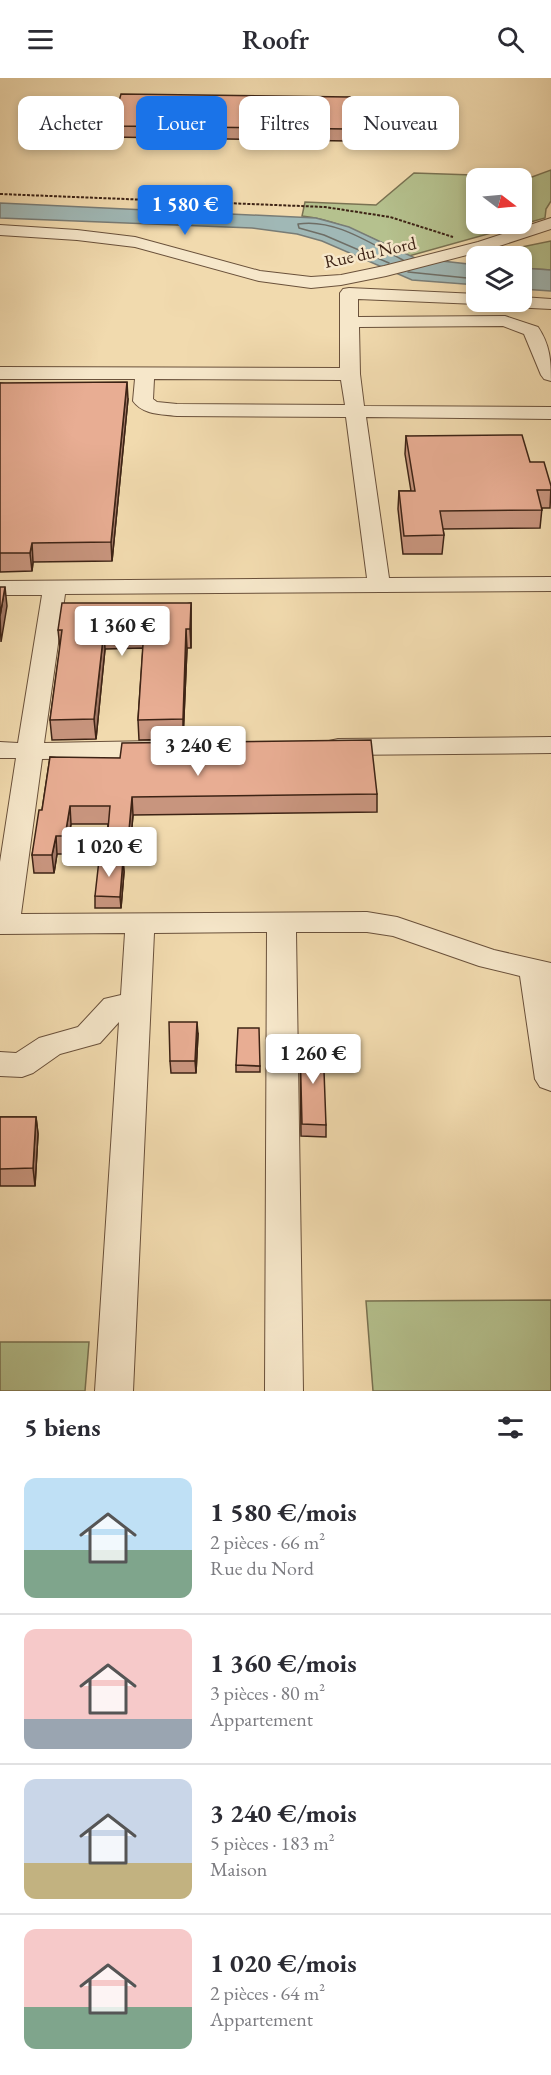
<!DOCTYPE html>
<html lang="fr">
<head>
<meta charset="utf-8">
<style>
  body { margin:0; font-family:"EB Garamond",serif; background:#f7f7f7; color:#2b2b33; height:100vh; display:flex; flex-direction:column; font-size:22px; white-space:nowrap }
  * { box-sizing:border-box; margin:0 }
  p { font-size:20px; color:#7c7c81 }
  .icon { flex:none; width:33px; height:33px; fill:none; stroke:currentColor; stroke-width:2; stroke-linecap:round; stroke-linejoin:round }
  .map { position:relative; height:1313px; overflow:hidden }
  .drawer { display:flex; flex-direction:column; background:#fff; flex:1 }
  .drawer>* { flex:none }
  .top-card { position:absolute; left:18px; top:18px; width:516px; height:54px; display:flex; gap:12px }
  .needle { width:39px; rotate:106deg }
  .tools { position:absolute; left:466px; top:90px; display:grid; gap:12px }
  .tools a { display:grid; place-items:center; width:66px; height:66px; border-radius:12px; background:#fff; box-shadow:0 3px 9px #0003; font-size:30px }
  .price { position:absolute; translate:-50% -51px; padding:0 14px; border-radius:6px; background:#fff; color:#222; font-size:20px; line-height:39px; filter:drop-shadow(0 2px 3px #0008) }
  .price::after { content:''; position:absolute; left:50%; top:36px; width:18px; height:14px; margin-left:-9px; background:inherit; clip-path:polygon(0 0,100% 0,50% 100%) }
  .price.selected { background:#1a73e8; color:#fff }
  ul { padding:0; list-style:none }
  li { display:flex; align-items:center; gap:18px; height:150px; padding:0 24px }
  li+li { border-top:2px solid #e1e1e2 }
  li span { display:grid; place-items:center; flex:none; width:168px; height:120px; border-radius:12px; color:#555 }
  li>.icon { margin-inline-start:auto }
  span .icon { width:72px; height:72px; fill:#fffc; stroke-width:1 }
  li b { font-size:26px }
  h2 { display:flex; justify-content:space-between; align-items:center; height:72px; padding:0 24px; font-size:26px }
  .chip { padding:0 21px; border-radius:12px; background:#fff; box-shadow:0 3px 9px #0003; font-size:21px; line-height:54px }
  .chip.selected { background:#1a73e8; color:#fff }
  header { display:flex; justify-content:space-between; align-items:center; height:78px; padding:0 24px; background:#fff; font-size:27px; font-weight:600 }
  .map>svg:first-child { display:block }
  .green { fill:#b5c18e; stroke:#797252; stroke-width:1.5; fill-rule:evenodd }
  .water { fill:#a0b8b6; stroke:#787c76; stroke-width:1.5 }
  .lines { fill:none; stroke-linecap:round; stroke-linejoin:round }
  .shore { stroke:#6e6e66; stroke-width:1.5 }
  .minor-casing { stroke:#6a513b; stroke-width:2 }
  .path { stroke:#3d2315; stroke-width:2; stroke-dasharray:3 1.5; stroke-linecap:butt }
  .minor { fill:#f6e7ca; fill-rule:evenodd }
  .wall { fill:#c8957e; stroke:#3d2315; stroke-width:1.5 }
  .shaded-wall { fill:#a27967; stroke:#3d2315; stroke-width:1.5 }
  .building { fill:#e8ad93; stroke:#3d2315; stroke-width:1.5 }
  .labels { text-anchor:middle; dominant-baseline:central; stroke-width:5; stroke-linejoin:round; paint-order:stroke }
  .far-street-label { font-size:18px; fill:#3d2315; stroke:#f6e7ca }
</style>
</head>
<body>
<header><svg class="icon" aria-label="menu" viewBox="0 0 24 24"><path d="M4 6h16M4 12h16M4 18h16"/></svg>Roofr<svg class="icon" aria-label="search" viewBox="0 0 24 24"><circle cx="10" cy="10" r="6"/><path d="M15 15l6 6"/></svg></header>
<div class="map">
<svg width="551" height="1313" viewBox="0 0 551 1313">
  <rect width="100%" height="100%" fill="#f1daae"/>
  <filter id="stains"><feTurbulence type="fractalNoise" baseFrequency=".00333" numOctaves="4"/><feColorMatrix values="0 0 0 0 .2 0 0 0 0 .09 0 0 0 0 .02 0 0 0 .5 -.17"/></filter>
  <radialGradient id="worn" r=".72"><stop offset=".6" stop-color="#630" stop-opacity="0"/><stop offset="1" stop-color="#630" stop-opacity=".3"/></radialGradient>
  <g class="green">
    <path d="M551,92V123L546,131L545,140L409,178C374,162 341,142 302,138L305,124L376,127L414,95L532,99ZM477,100H522V146H477Z"/>
    <polygon points="551,163 551,192 522,190 522,178 477,178"/>
    <polygon points="551,1222 551,1313 373,1313 366,1223"/>
    <polygon points="0,1264 89,1264 85,1313 0,1313"/>
  </g>
  <g class="water">
    <polygon points="0,125 316,140 349,149 415,180 477,187 477,207 412,202 322,163 297,156 252,150 0,140"/>
    <polygon points="522,190 551,192 551,213 522,211"/>
  </g>
  <g class="lines">
    <g class="shore">
      <path d="M389,185L324,157L299,150L298,146C335,140 371,166 403,182"/>
      <polyline points="408,194 477,201"/>
    </g>
    <g class="minor-casing">
      <g id="minor">
        <polygon points="551,140 551,151 490,171 386,198 341,207 311,210 259,203 135,169 77,162 0,157 0,147 77,152 135,159 260,193 311,199 341,197 384,188 478,164"/>
        <path d="M349,210L477,216V224H484L477,226L358,221V239L505,238L538,249C550,267 551,282 551,303L544,301L541,297L524,256L503,248L359,249L360,296L364,328L551,329V341L366,339L389,500L551,499V513L65,516L44,665L155,663L164,665L168,671L164,677L155,679L42,681L21,836L367,834L397,839L494,872L551,885V1013L540,1009L535,1001L520,898L479,888L393,858L367,854H296L303,1313H265L267,854L154,855L133,1313H95L119,944L100,965L60,976L33,995L22,999L0,998V974L16,975L39,960L78,949L104,921L121,917L125,855L0,856V784L16,680H0V664L18,665L42,517H0V503L367,500L346,339L177,338C161,336 143,337 133,323L135,301H0V289L340,290V215L343,211ZM154,301L341,302L345,327L177,326L157,324L153,321Z"/>
        <polygon points="522,219 551,221 551,231 511,229 505,228 502,224 522,224"/>
        <polygon points="551,659 551,675 338,677 329,675 325,669 329,663 338,661"/>
      </g>
    </g>
    <polyline class="path" points="0,116 325,129 390,139 453,159"/>
    <use href="#minor" class="minor"/>
  </g>
  <g class="wall">
    <polygon points="350,19 348,63 112,59 112,48"/>
    <polygon points="0,305 128,321 112,483 33,484 32,493 0,494"/>
    <polygon points="406,358 530,384 551,408 550,430 542,430 540,450 443,451 444,457 442,476 403,476 398,431 399,413 411,413 405,376"/>
    <polygon points="191,525 191,570 187,570 183,661 139,662 138,642 143,570 105,571 96,661 52,662 50,642 60,570 58,552"/>
    <polygon points="50,679 377,716 377,734 133,737 129,781 108,780 107,763 108,746 71,746 66,776 57,776 54,795 34,795 32,777 42,732"/>
    <polygon points="123,782 124,794 121,830 95,830 95,818"/>
    <polygon points="198,956 196,995 171,995 170,983"/>
    <polygon points="300,966 326,1047 326,1059 301,1058"/>
    <polygon points="236,987 260,988 260,994 236,994"/>
    <polygon points="0,1039 36,1039 38,1056 35,1108 0,1108"/>
  </g>
  <g class="shaded-wall">
    <polygon points="127,304 128,321 112,483 111,464"/>
    <polygon points="32,465 33,484 32,493 30,475"/>
    <polygon points="5,509 7,528 1,564 0,538"/>
    <polygon points="191,525 191,570 190,551"/>
    <polygon points="186,551 187,570 183,661 183,641"/>
    <polygon points="104,552 105,571 96,661 94,641"/>
    <polygon points="132,719 133,737 129,781 128,763"/>
    <polygon points="70,728 71,746 66,776 65,758"/>
    <polygon points="56,758 57,776 54,795 52,777"/>
    <polygon points="123,782 124,794 121,830 120,819"/>
    <polygon points="197,944 198,956 196,995 195,983"/>
    <polygon points="36,1039 38,1056 35,1108 33,1090"/>
  </g>
  <g class="building">
    <polygon points="121,16 350,19 348,51 112,48"/>
    <polygon points="127,304 111,464 32,465 30,475 0,475 0,305"/>
    <polygon points="522,357 530,384 544,384 551,408 551,412 537,412 542,432 440,433 444,457 404,458 399,413 415,413 406,358"/>
    <polygon points="0,509 5,509 0,538"/>
    <polygon points="62,525 191,525 190,551 186,551 183,641 138,642 144,551 104,552 94,641 50,642 62,552 58,552"/>
    <polygon points="371,662 377,716 132,719 128,763 107,763 110,728 70,728 65,758 56,758 52,777 32,777 39,732 42,732 50,679 120,680 122,665"/>
    <polygon points="99,782 123,782 120,819 95,818"/>
    <polygon points="169,944 197,944 195,983 170,983"/>
    <polygon points="238,950 259,950 260,988 236,987"/>
    <polygon points="300,966 323,966 326,1047 302,1046"/>
    <polygon points="0,1039 36,1039 33,1090 0,1091"/>
  </g>
  <g class="labels">
    <g class="far-street-label">
      <text transform="translate(370 174) rotate(-12)">Rue du Nord</text>
    </g>
  </g>
  <rect width="100%" height="100%" filter="url(#stains)"/>
  <rect width="100%" height="100%" fill="url(#worn)"/>
</svg>
<div class="tools">
<a><svg class="needle" viewBox="-14 -14 28 28"><path d="M0-13l5 13h-10z" fill="#e53935"/><path d="M0 13l5-13h-10z" fill="#7c7c81"/></svg></a>
<a><svg class="icon" aria-label="layers" viewBox="0 0 24 24"><path d="M12 4l9 5-9 5-9-5zM3 14l9 5 9-5"/></svg></a>
</div>
<b class="price selected" style="left:185px;top:158px">1 580 €</b>
<b class="price" style="left:122px;top:579px">1 360 €</b>
<b class="price" style="left:198px;top:699px">3 240 €</b>
<b class="price" style="left:109px;top:800px">1 020 €</b>
<b class="price" style="left:313px;top:1007px">1 260 €</b>
<div class="top-card">
<a class="chip">Acheter</a>
<a class="chip selected">Louer</a>
<a class="chip">Filtres</a>
<a class="chip">Nouveau</a>
</div>
</div>
<section class="drawer">
<h2>5 biens<svg class="icon" aria-label="filters" viewBox="0 0 24 24"><path d="M4 7h16M4 17h16"/><circle cx="9" cy="7" r="2"/><circle cx="15" cy="17" r="2"/></svg></h2>
<ul>
<li><span style="background:linear-gradient(#bfe0f5 60%,#7fa58c 0)"><svg class="icon" aria-label="home" viewBox="0 0 24 24"><path d="M3 11l9-7 9 7M6 9v11h12V9"/></svg></span><div><b>1 580 €/mois</b><p>2 pièces · 66 m²</p><p>Rue du Nord</p></div></li>
<li><span style="background:linear-gradient(#f6c9c9 75%,#9aa5b1 0)"><svg class="icon" aria-label="home" viewBox="0 0 24 24"><path d="M3 11l9-7 9 7M6 9v11h12V9"/></svg></span><div><b>1 360 €/mois</b><p>3 pièces · 80 m²</p><p>Appartement</p></div></li>
<li><span style="background:linear-gradient(#c9d6e8 70%,#c2b280 0)"><svg class="icon" aria-label="home" viewBox="0 0 24 24"><path d="M3 11l9-7 9 7M6 9v11h12V9"/></svg></span><div><b>3 240 €/mois</b><p>5 pièces · 183 m²</p><p>Maison</p></div></li>
<li><span style="background:linear-gradient(#f6c9c9 65%,#7fa58c 0)"><svg class="icon" aria-label="home" viewBox="0 0 24 24"><path d="M3 11l9-7 9 7M6 9v11h12V9"/></svg></span><div><b>1 020 €/mois</b><p>2 pièces · 64 m²</p><p>Appartement</p></div></li>
</ul>
</section>
</body>
</html>
